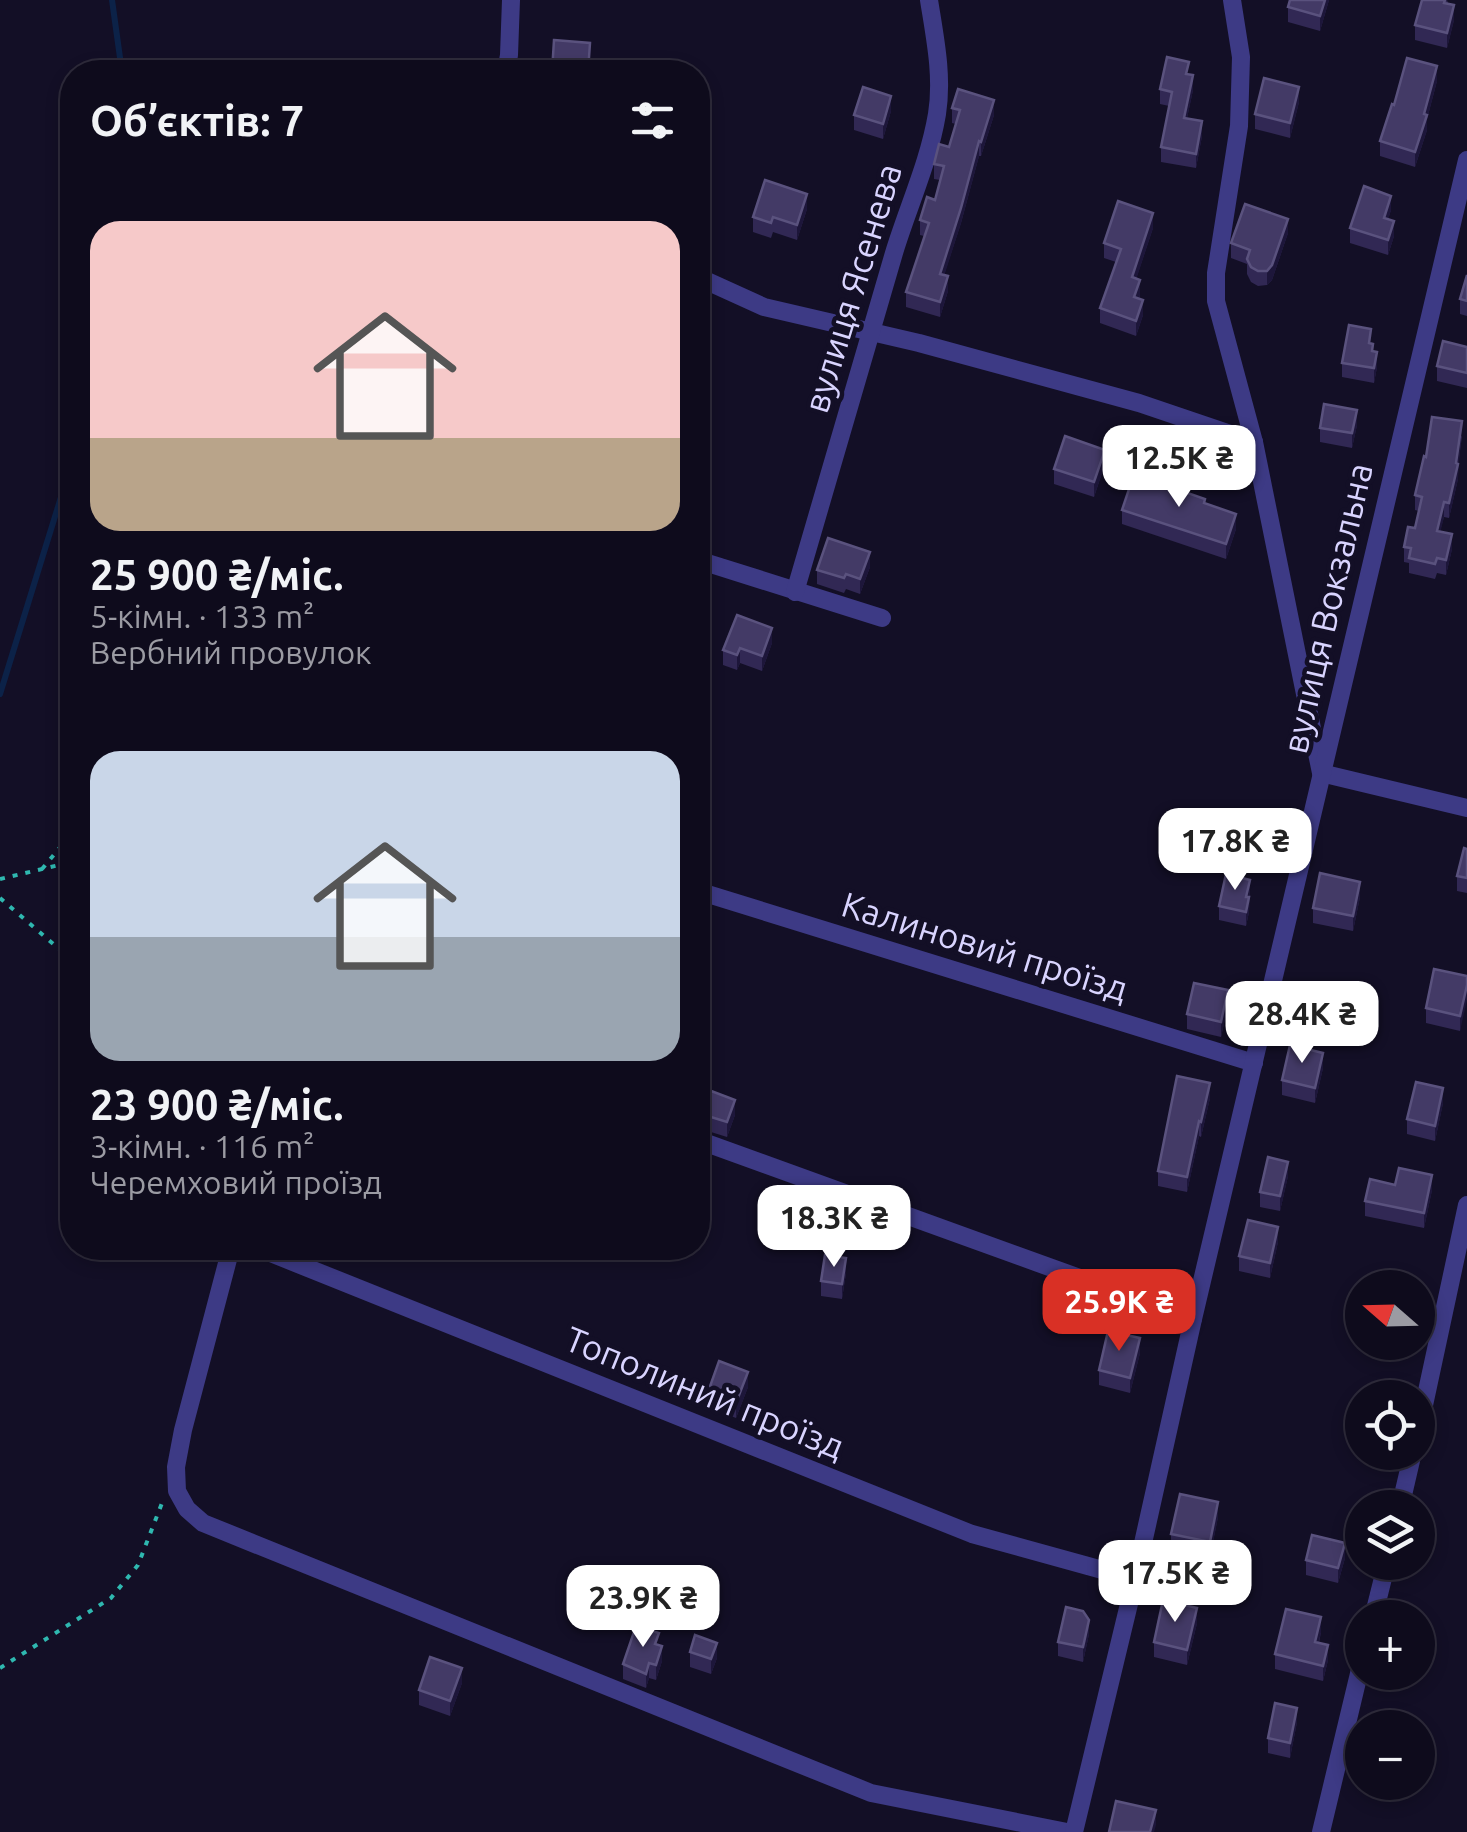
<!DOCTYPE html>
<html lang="uk">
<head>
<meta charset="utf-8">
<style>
  body { margin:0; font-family:Ubuntu,sans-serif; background:#1c1929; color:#f1f3f6; height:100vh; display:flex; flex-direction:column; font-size:38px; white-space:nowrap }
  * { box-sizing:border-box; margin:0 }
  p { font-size:32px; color:#9b9ba3 }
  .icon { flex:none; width:55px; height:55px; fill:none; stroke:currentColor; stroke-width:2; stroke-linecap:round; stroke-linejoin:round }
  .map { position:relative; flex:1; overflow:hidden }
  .details { position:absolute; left:60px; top:60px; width:650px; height:1200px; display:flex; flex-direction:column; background:#0e0b1c; border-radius:40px; box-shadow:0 5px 15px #0003,0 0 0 2px #2e2b3b }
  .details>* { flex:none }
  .needle { width:65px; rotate:290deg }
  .fabs { position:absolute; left:1345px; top:1270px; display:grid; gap:20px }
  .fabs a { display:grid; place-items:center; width:90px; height:90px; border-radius:50%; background:#0e0b1c; box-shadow:0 5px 15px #0003,0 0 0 2px #2e2b3b; font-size:50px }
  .price { position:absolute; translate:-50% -85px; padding:0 22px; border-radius:20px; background:#fff; color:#222; font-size:32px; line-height:65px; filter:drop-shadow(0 2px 5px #0008) }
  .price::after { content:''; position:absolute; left:50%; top:60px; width:30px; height:22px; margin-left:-15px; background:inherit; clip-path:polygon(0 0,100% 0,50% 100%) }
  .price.selected { background:#d93025; color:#fff }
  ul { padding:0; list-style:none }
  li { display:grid; align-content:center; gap:20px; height:530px; padding:0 30px }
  li span { display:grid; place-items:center; height:310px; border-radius:30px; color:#555 }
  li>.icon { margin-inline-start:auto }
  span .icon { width:180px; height:180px; fill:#fffc; stroke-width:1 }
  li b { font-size:42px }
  h2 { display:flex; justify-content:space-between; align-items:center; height:120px; padding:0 30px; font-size:42px }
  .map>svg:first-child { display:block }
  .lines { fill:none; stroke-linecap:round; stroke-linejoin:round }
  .stream { stroke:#0c2248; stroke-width:6 }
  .path { stroke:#2fb8b0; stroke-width:4; stroke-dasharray:5 8; stroke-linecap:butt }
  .minor { stroke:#3d3a85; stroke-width:18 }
  .wall { fill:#312854 }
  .shaded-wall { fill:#1d163a }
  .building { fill:#433a66; stroke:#5a527e; stroke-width:2.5 }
  .labels { text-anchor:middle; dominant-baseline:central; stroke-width:9; stroke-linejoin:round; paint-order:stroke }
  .street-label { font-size:35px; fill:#d9d4ff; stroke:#130f26 }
</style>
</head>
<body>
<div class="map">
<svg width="1467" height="1832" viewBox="0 0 1467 1832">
  <rect width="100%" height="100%" fill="#130f26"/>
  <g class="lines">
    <g class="stream">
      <polyline points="112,0 122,72"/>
      <polyline points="0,694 66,481 72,467"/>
    </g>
    <g class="path">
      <polyline points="42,869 72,833"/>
      <polyline points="0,879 72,862"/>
      <polyline points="0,898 72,960"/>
      <polyline points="0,1668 111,1598 138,1565 162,1503"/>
    </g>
    <g class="minor">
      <polyline points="1232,0 1241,57 1239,126 1216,273 1216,301 1254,442 1321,773 1467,808"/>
      <polyline points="506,72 509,55 511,0"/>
      <polyline points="698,277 764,307 919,343 1139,403 1254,442"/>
      <polyline points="698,560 882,618"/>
      <path d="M795,592C828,479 861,366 894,253C908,207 929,162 937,114C943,76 935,38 929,0"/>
      <polyline points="698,891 1254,1063"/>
      <polyline points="698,1140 1193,1319"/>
      <polyline points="231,1248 183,1430 176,1467 177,1491 187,1509 203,1523 871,1793 1067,1832"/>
      <polyline points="258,1248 972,1534 1135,1579"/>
      <polyline points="1418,1433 1467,1205"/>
      <polyline points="1400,1508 1413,1452"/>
      <polyline points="1373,1618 1387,1562"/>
      <polyline points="1074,1832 1135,1579 1193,1319 1467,160"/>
      <polyline points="1321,1832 1362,1661"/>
    </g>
  </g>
  <g class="wall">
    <polygon points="1329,0 1320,31 1288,22 1288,7"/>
    <polygon points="1447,0 1454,20 1447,48 1415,40 1415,25"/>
    <polygon points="1189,74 1193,90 1187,118 1202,136 1196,168 1161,162 1161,147 1169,106 1160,104 1160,89"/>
    <polygon points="1437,81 1427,119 1427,130 1415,167 1380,156 1380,141 1394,105"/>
    <polygon points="1299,102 1290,138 1255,129 1255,114"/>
    <polygon points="952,108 994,115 981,156 979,156 961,223 944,275 948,291 940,317 906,307 906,292 924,236 920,235 920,220 935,200 940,180 934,179 934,164 949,147 956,124 952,123"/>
    <polygon points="891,111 883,139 854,130 854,115"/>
    <polygon points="807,209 797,240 773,232 771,238 753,232 753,217"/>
    <polygon points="1391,210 1388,219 1394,236 1388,255 1350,243 1350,228"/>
    <polygon points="1153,228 1136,279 1140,295 1139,299 1143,315 1136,336 1100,323 1100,308 1116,262 1104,258 1104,243"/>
    <polygon points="1288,233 1272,280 1267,285 1258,286 1251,282 1247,274 1247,264 1231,258 1231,243"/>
    <polygon points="1467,275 1467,316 1460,314 1460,299"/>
    <polygon points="1467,347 1467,388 1437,381 1437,366"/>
    <polygon points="1373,351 1377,367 1374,383 1342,377 1342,363"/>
    <polygon points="1357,425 1352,448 1320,442 1320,428"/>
    <polygon points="1462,436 1458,466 1458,479 1449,518 1444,517 1440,531 1452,549 1446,575 1437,573 1435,579 1409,573 1409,563 1404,562 1404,547 1415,528 1419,511 1415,510 1415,495 1426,457"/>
    <polygon points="1105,464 1094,497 1054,484 1054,469"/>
    <polygon points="1205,504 1236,529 1226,559 1122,524 1122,510"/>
    <polygon points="870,567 860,594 846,589 844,593 817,584 817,570"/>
    <polygon points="772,643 762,671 740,663 737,670 723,665 723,650"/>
    <polygon points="1467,849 1467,893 1457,891 1457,876"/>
    <polygon points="1250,880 1249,912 1246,926 1219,920 1219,906"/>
    <polygon points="1360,897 1353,931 1313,923 1313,908"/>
    <polygon points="1467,976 1460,1031 1426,1023 1426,1008"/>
    <polygon points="1228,1005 1221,1037 1187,1029 1187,1014"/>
    <polygon points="1323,1068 1315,1103 1282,1095 1282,1080"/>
    <polygon points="698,1086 735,1115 727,1137 698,1128"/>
    <polygon points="1210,1098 1201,1137 1199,1136 1187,1192 1158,1186 1158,1171"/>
    <polygon points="1443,1103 1435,1141 1407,1134 1407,1119"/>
    <polygon points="1288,1176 1280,1211 1260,1207 1260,1192"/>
    <polygon points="1432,1190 1424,1228 1365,1216 1365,1201"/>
    <polygon points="1278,1242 1270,1278 1239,1271 1239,1256"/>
    <polygon points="846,1273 842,1299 821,1296 821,1281"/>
    <polygon points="1140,1353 1130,1393 1099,1385 1099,1370"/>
    <polygon points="748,1387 736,1418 708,1407 708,1392"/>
    <polygon points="1218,1517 1210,1557 1171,1549 1171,1534"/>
    <polygon points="1345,1558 1338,1583 1306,1575 1306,1560"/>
    <polygon points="1197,1623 1187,1665 1154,1657 1154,1642"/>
    <polygon points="1321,1632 1319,1643 1328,1660 1323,1681 1275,1669 1275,1654"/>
    <polygon points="1089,1634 1083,1662 1058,1656 1058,1642"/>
    <polygon points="659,1645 662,1661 656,1680 649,1678 646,1688 623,1679 623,1664"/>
    <polygon points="690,1652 717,1658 711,1674 690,1667"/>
    <polygon points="462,1683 450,1716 419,1705 419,1690"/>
    <polygon points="1297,1722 1290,1758 1268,1753 1268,1738"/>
  </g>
  <g class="shaded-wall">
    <polygon points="1325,0 1329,0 1320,31 1320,16"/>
    <polygon points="1454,5 1454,20 1447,48 1447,33"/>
    <polygon points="1437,66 1437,81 1427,119 1427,130 1415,167 1415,152"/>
    <polygon points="1193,75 1193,90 1184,132 1184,118"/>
    <polygon points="1299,87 1299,102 1290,138 1290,123"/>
    <polygon points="891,96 891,111 883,139 883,124"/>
    <polygon points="994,100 994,115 981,156 981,142"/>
    <polygon points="1202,121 1202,136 1196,168 1196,154"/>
    <polygon points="979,141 979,156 961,223 940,289 940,274"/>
    <polygon points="807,194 807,209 797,240 797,225"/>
    <polygon points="1391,196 1391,210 1384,233 1384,218"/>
    <polygon points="1153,213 1153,228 1132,292 1132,277"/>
    <polygon points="1288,219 1288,233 1272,280 1267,285 1267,271"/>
    <polygon points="1394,221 1394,236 1388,255 1388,240"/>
    <polygon points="948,276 948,291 940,317 940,302"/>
    <polygon points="1140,280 1140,295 1134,312 1134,297"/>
    <polygon points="1143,300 1143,315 1136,336 1136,321"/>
    <polygon points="1377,352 1377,367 1374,383 1374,368"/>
    <polygon points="1357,410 1357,425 1352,448 1352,433"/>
    <polygon points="1462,421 1458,479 1449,518 1449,503"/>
    <polygon points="1105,450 1105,464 1094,497 1094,482"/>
    <polygon points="1444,502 1444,517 1437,546 1437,531"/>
    <polygon points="1236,514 1236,529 1226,559 1226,544"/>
    <polygon points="1452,534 1452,549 1446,575 1446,560"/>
    <polygon points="870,552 870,567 860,594 860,579"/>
    <polygon points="772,628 772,643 762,671 762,656"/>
    <polygon points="740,648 740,663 737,670 737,655"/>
    <polygon points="1250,880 1249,912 1246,926 1246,897"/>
    <polygon points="1360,882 1360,897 1353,931 1353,916"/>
    <polygon points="1467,985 1467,1000 1460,1031 1460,1016"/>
    <polygon points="1228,990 1228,1005 1221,1037 1221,1022"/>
    <polygon points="1323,1053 1323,1068 1315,1103 1315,1088"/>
    <polygon points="1210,1083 1210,1098 1201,1137 1201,1122"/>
    <polygon points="1443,1088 1443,1103 1435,1141 1435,1126"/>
    <polygon points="735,1100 735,1115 727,1137 727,1122"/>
    <polygon points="1199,1121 1199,1136 1187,1192 1187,1177"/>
    <polygon points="1288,1162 1288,1176 1280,1211 1280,1196"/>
    <polygon points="1432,1175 1432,1190 1424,1228 1424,1213"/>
    <polygon points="1278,1227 1278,1242 1270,1278 1270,1263"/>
    <polygon points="846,1258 846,1273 842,1299 842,1284"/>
    <polygon points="1140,1338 1140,1353 1130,1393 1130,1378"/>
    <polygon points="748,1372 748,1387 736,1418 736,1403"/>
    <polygon points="1218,1502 1218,1517 1210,1557 1210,1542"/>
    <polygon points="1345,1543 1345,1558 1338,1583 1338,1568"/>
    <polygon points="1197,1608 1197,1623 1187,1665 1187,1650"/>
    <polygon points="1321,1617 1321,1632 1315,1657 1315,1642"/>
    <polygon points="1089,1620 1089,1634 1083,1662 1083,1647"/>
    <polygon points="717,1643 717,1658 711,1674 711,1659"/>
    <polygon points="1328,1645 1328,1660 1323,1681 1323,1666"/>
    <polygon points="662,1646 662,1661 656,1680 656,1665"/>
    <polygon points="649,1663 649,1678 646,1688 646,1674"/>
    <polygon points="462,1668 462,1683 450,1716 450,1701"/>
    <polygon points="1297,1708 1297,1722 1290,1758 1290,1743"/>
    <polygon points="1156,1810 1156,1825 1154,1832 1150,1832"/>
  </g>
  <g class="building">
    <polygon points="1290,0 1325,0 1320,16 1288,7"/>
    <polygon points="1422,0 1445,0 1444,3 1454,5 1447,33 1415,25"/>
    <polygon points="554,40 590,43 588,72 552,72"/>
    <polygon points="1167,57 1189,62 1186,74 1193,75 1184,118 1202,121 1196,154 1161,147 1172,92 1160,89"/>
    <polygon points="1407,58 1437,66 1424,114 1427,115 1415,152 1380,141 1392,104 1394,105"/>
    <polygon points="1264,78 1299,87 1290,123 1255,114"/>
    <polygon points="863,87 891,96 883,124 854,115"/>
    <polygon points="958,89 994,100 981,142 979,141 961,208 940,274 948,276 940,302 906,292 929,223 920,220 927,197 935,200 944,166 934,164 939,144 949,147 960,110 952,108"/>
    <polygon points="765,180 807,194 797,225 773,217 771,223 753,217"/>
    <polygon points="1364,186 1391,196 1384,218 1394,221 1388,240 1350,228"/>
    <polygon points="1118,201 1153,213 1132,277 1140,280 1134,297 1143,300 1136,321 1100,308 1121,249 1104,243"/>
    <polygon points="1245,204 1288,219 1272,265 1267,271 1258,271 1251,267 1247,259 1250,250 1231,243"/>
    <polygon points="1467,275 1467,301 1460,299"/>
    <polygon points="1349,325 1371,329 1369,343 1373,344 1372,351 1377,352 1374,368 1342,363"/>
    <polygon points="1443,341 1467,347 1467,373 1437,366"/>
    <polygon points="1324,404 1357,410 1352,433 1320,428"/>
    <polygon points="1432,417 1462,421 1456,463 1458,464 1449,503 1444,502 1437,531 1452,534 1446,560 1437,558 1435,564 1409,558 1411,548 1404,547 1408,527 1415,528 1422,497 1415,495 1424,456 1426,457"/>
    <polygon points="1065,436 1105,450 1094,482 1054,469"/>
    <polygon points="1133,477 1164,488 1165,485 1205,499 1204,503 1236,514 1226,544 1122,510"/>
    <polygon points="828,538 870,552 860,579 846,574 844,578 817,570"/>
    <polygon points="737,615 772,628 762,656 740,648 737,655 723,650"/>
    <polygon points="1464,848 1467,849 1467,878 1457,876"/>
    <polygon points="1320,873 1360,882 1353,916 1313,908"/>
    <polygon points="1226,874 1250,880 1246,897 1249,897 1246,912 1219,906"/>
    <polygon points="1434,969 1467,976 1467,985 1460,1016 1426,1008"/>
    <polygon points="1194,983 1228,990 1221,1022 1187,1014"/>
    <polygon points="1290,1045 1323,1053 1315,1088 1282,1080"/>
    <polygon points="1177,1076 1210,1083 1201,1122 1199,1121 1187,1177 1158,1171"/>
    <polygon points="1416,1082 1443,1088 1435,1126 1407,1119"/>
    <polygon points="698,1086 735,1100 727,1122 698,1113"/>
    <polygon points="1268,1157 1288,1162 1280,1196 1260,1192"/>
    <polygon points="1399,1168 1432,1175 1424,1213 1365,1201 1370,1179 1395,1185"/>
    <polygon points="1248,1220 1278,1227 1270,1263 1239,1256"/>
    <polygon points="825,1255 846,1258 842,1284 821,1281"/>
    <polygon points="1108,1331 1140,1338 1130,1378 1099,1370"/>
    <polygon points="719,1361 748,1372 736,1403 708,1392"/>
    <polygon points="1180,1494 1218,1502 1210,1542 1171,1534"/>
    <polygon points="1312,1535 1345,1543 1338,1568 1306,1560"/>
    <polygon points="1163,1600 1197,1608 1187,1650 1154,1642"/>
    <polygon points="1066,1607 1083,1611 1089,1620 1083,1647 1058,1642"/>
    <polygon points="1286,1609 1321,1617 1315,1642 1328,1645 1323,1666 1275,1654"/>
    <polygon points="636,1626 659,1633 655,1644 662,1646 656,1665 649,1663 646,1674 623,1664"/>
    <polygon points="695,1635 717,1643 711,1659 690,1652"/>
    <polygon points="430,1657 462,1668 450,1701 419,1690"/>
    <polygon points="1275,1703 1297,1708 1290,1743 1268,1738"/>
    <polygon points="1116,1801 1156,1810 1150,1832 1109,1832"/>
  </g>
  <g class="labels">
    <g class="street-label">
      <text transform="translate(852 288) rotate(-73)">вулиця Ясенева</text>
      <text transform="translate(1327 608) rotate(-77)">вулиця Вокзальна</text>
      <text transform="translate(985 946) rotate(17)">Калиновий проїзд</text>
      <text transform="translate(705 1392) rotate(22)">Тополиний проїзд</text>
    </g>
  </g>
</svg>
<div class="fabs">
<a><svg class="needle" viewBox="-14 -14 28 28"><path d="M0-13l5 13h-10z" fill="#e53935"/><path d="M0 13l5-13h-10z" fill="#9b9ba3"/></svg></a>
<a><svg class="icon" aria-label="locate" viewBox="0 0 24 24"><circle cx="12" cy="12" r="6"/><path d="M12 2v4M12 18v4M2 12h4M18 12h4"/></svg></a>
<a><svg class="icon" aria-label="layers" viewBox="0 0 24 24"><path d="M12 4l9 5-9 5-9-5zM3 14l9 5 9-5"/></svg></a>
<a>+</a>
<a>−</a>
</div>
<b class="price" style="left:1179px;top:510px">12.5K ₴</b>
<b class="price" style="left:1235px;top:893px">17.8K ₴</b>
<b class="price" style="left:1302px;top:1066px">28.4K ₴</b>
<b class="price" style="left:834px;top:1270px">18.3K ₴</b>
<b class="price selected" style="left:1119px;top:1354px">25.9K ₴</b>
<b class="price" style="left:1175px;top:1625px">17.5K ₴</b>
<b class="price" style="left:643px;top:1650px">23.9K ₴</b>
<section class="details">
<h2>Об’єктів: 7<svg class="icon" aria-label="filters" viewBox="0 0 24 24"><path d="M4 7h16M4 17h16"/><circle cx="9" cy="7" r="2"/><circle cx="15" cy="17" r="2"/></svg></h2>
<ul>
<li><span style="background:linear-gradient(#f6c9c9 70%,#b9a48a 0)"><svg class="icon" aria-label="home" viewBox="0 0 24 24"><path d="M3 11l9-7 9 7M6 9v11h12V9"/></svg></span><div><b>25 900 ₴/міс.</b><p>5-кімн. · 133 m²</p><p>Вербний провулок</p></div></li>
<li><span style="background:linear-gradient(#c9d6e8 60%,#9aa5b1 0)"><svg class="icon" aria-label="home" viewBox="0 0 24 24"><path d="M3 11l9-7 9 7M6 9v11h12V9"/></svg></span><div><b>23 900 ₴/міс.</b><p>3-кімн. · 116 m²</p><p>Черемховий проїзд</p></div></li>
</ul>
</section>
</div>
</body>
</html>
